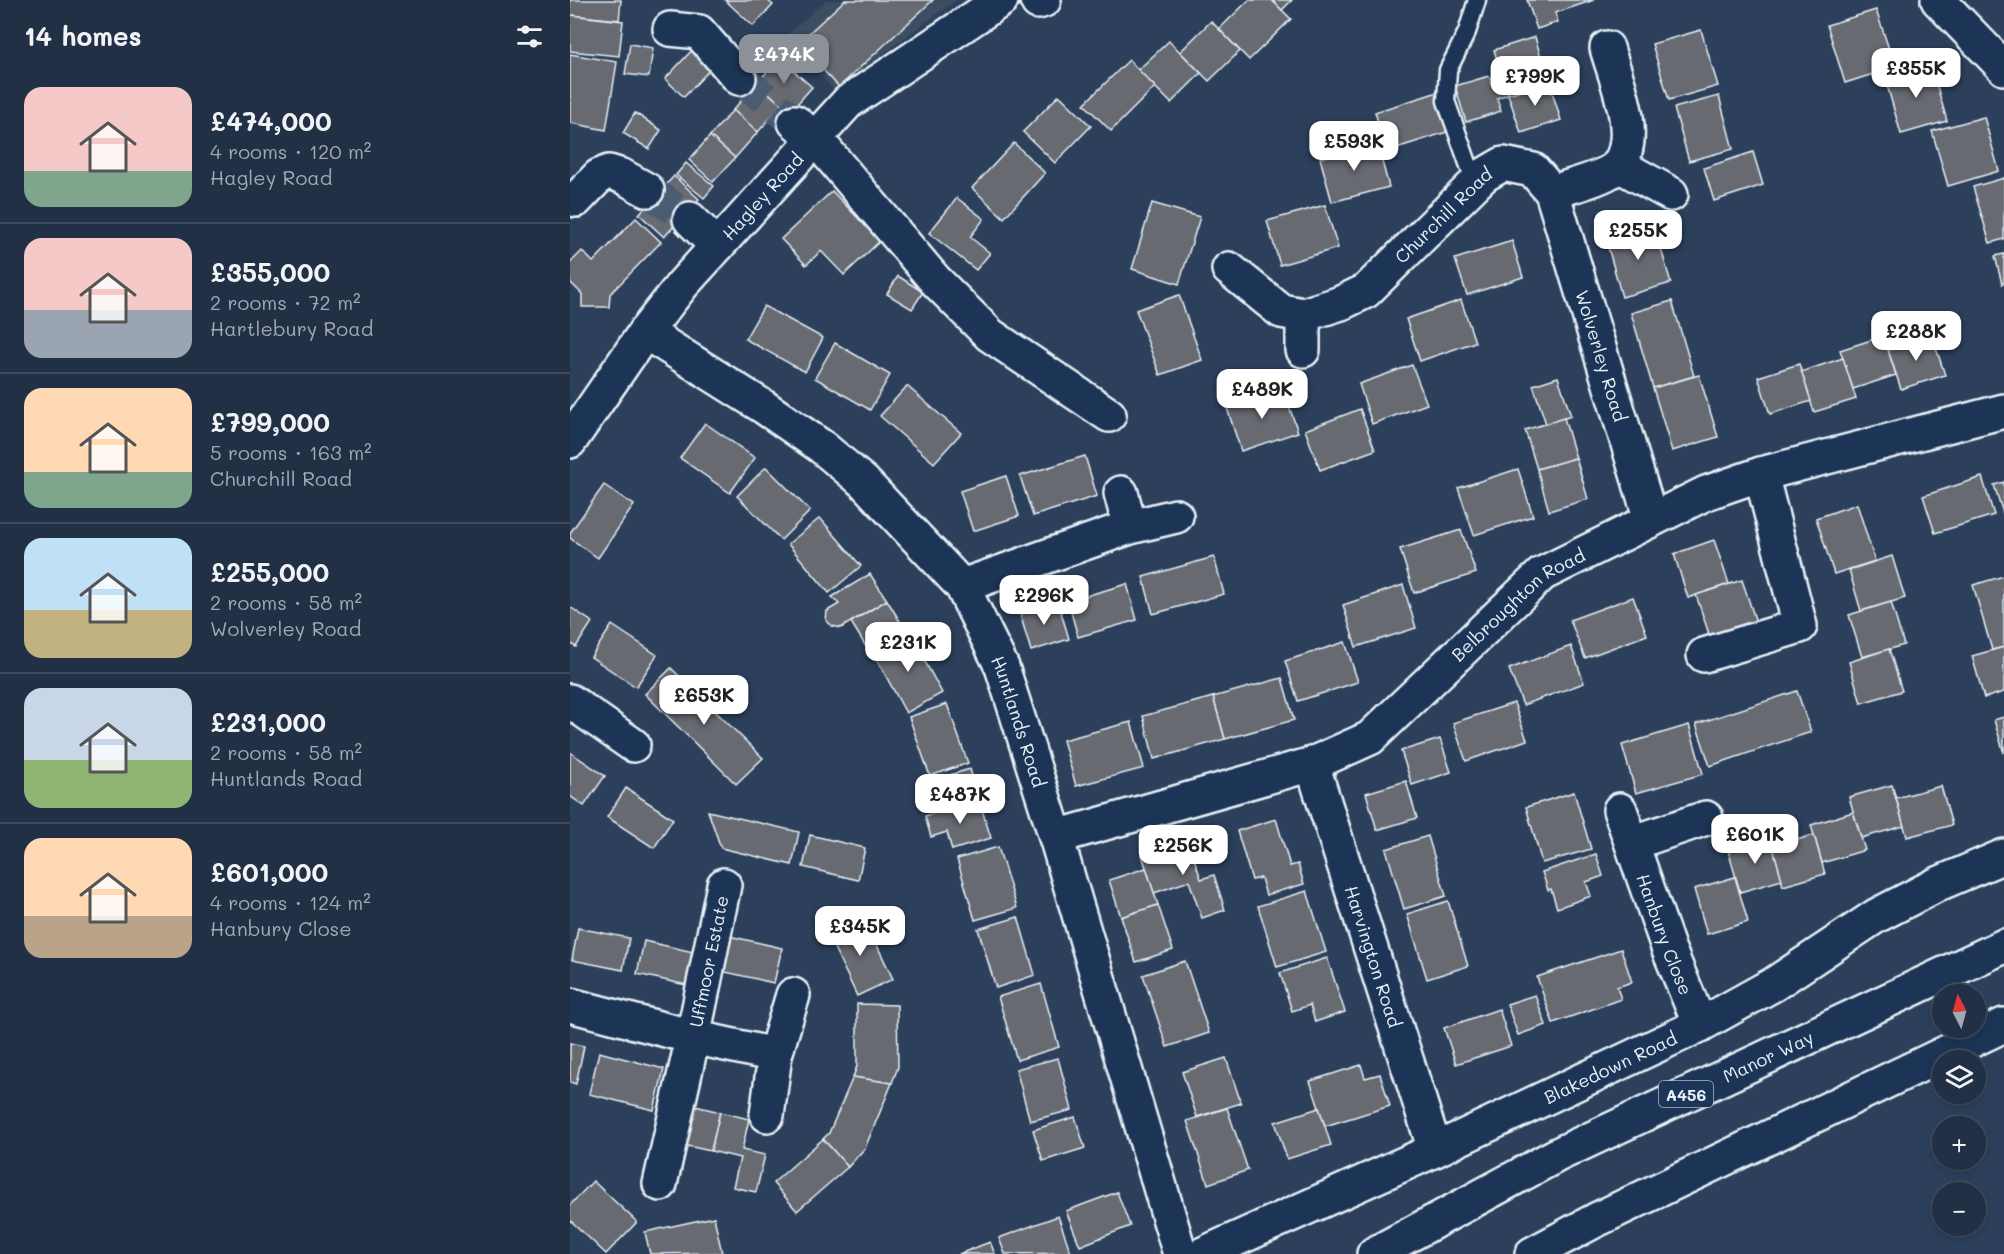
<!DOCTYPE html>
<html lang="en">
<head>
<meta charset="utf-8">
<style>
  body { margin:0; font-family:Mali,sans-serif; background:#29384c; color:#f1f3f6; height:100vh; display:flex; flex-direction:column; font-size:22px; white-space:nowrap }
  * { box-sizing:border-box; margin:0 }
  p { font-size:20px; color:#a2a9b3 }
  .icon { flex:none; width:33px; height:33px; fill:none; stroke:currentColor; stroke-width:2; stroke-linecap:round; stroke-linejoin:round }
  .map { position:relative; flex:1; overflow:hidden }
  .side { display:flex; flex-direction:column; background:#213045; width:570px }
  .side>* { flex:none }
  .needle { width:39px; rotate:354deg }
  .tools { position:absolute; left:1362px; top:984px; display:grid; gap:12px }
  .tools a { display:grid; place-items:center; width:54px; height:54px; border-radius:50%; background:#213045; box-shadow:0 3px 9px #0003,0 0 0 2px #3e4b5e; font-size:30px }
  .price { position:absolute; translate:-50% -51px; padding:0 14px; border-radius:12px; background:#fff; color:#222; font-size:20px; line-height:39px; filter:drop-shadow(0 2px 3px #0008) }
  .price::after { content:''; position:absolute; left:50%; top:36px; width:18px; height:14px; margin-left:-9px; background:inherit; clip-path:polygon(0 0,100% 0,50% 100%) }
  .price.current { background:#8c9099; color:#fff }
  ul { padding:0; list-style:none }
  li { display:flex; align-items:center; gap:18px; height:150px; padding:0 24px }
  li+li { border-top:2px solid #3e4b5e }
  li span { display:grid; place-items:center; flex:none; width:168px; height:120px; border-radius:18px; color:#555 }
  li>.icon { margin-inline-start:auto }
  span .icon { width:72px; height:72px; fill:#fffc; stroke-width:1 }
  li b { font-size:26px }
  h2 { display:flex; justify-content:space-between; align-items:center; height:72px; padding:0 24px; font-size:26px }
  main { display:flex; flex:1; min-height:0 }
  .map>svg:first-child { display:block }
  .built { fill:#3e4d62 }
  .building { fill:#676a71; stroke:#e8f1f8; stroke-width:1.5 }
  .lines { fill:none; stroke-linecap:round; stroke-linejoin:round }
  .street-tunnel { stroke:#485b73; stroke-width:33; stroke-dasharray:33 16; stroke-linecap:butt }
  .lane-casing { stroke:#e8f1f8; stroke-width:21 }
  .street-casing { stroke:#e8f1f8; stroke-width:38 }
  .secondary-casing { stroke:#e8f1f8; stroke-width:38 }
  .highway-casing { stroke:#e8f1f8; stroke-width:38 }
  .lane { stroke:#1d3557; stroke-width:16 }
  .street { stroke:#1d3557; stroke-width:33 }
  .secondary { stroke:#1d3557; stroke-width:33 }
  .highway { stroke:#1d3557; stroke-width:33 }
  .labels { text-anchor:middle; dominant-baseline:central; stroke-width:5; stroke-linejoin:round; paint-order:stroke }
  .shield { fill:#1d3557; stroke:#abb9c8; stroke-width:1.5 }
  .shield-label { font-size:16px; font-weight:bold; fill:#e8f1f8 }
  .street-label { font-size:18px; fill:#e8f1f8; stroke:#1d3557 }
</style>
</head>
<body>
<main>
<section class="side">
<h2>14 homes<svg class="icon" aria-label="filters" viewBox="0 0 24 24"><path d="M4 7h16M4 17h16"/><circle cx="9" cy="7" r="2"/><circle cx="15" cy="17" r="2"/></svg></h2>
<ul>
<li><span style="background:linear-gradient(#f6c9c9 70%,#7fa58c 0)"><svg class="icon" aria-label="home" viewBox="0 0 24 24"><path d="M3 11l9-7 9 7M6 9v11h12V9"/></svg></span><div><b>£474,000</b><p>4 rooms · 120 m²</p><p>Hagley Road</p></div></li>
<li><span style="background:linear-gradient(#f6c9c9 60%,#9aa5b1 0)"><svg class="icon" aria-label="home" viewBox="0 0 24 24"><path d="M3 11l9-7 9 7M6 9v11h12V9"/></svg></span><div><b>£355,000</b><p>2 rooms · 72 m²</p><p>Hartlebury Road</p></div></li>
<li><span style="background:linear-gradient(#ffd9b3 70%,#7fa58c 0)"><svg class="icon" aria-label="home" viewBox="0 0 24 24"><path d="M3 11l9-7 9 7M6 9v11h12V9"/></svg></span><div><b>£799,000</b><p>5 rooms · 163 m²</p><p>Churchill Road</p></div></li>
<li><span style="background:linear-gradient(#bfe0f5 60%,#c2b280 0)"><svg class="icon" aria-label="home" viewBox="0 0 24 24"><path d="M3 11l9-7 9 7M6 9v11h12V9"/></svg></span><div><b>£255,000</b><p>2 rooms · 58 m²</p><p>Wolverley Road</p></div></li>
<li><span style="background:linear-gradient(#c9d6e8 60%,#8fb573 0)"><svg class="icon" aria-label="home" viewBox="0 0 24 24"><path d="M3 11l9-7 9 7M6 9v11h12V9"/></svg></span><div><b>£231,000</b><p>2 rooms · 58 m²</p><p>Huntlands Road</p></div></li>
<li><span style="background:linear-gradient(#ffd9b3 65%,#b9a48a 0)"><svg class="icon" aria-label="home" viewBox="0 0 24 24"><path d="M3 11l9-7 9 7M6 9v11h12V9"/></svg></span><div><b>£601,000</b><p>4 rooms · 124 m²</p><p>Hanbury Close</p></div></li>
</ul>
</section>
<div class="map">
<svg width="1434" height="1254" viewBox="0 0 1434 1254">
  <rect width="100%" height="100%" fill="#2c405c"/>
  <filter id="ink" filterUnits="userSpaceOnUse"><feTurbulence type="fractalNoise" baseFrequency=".0167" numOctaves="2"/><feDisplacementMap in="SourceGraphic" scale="12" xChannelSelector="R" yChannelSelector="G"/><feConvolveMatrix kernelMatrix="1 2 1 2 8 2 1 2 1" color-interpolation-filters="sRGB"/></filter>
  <g filter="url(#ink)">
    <polygon class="built" points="256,0 386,0 264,90 215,37"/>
    <g class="building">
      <polygon points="0,0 51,0 49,20 0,15"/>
      <polygon points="155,0 197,0 203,5 183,26"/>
      <polygon points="275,0 363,0 269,87 228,43"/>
      <polygon points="679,0 702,0 721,19 679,60 649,29"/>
      <polygon points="702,0 722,0 712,10"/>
      <polygon points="957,0 1024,0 985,13 988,22 967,29"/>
      <polygon points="1306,10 1325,67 1275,83 1257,25"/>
      <polygon points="0,15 53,21 49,56 0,51"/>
      <polygon points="641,21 670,51 639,81 610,52"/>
      <polygon points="1131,30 1148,86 1099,100 1082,44"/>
      <polygon points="965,37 975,71 962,76 965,86 938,94 924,50"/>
      <polygon points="599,41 631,73 601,103 568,70"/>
      <polygon points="60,44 83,48 79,77 55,74"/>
      <polygon points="126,46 145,64 114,97 95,79"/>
      <polygon points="0,54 47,62 36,130 0,123"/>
      <polygon points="209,58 242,87 220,112 187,83"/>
      <polygon points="559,60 585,87 541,131 514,104"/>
      <polygon points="1361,65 1377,121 1331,134 1315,78"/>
      <polygon points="919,76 922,84 934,81 938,94 927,98 931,111 896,122 885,86"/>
      <polygon points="979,82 991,120 951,133 938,94"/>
      <polygon points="187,83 212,105 188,132 163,110"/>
      <polygon points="868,92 880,131 817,151 805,112"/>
      <polygon points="489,95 521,126 485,163 453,132"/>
      <polygon points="1149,96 1163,149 1119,161 1104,108"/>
      <polygon points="163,110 188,132 165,158 140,136"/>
      <polygon points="65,113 91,130 79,149 53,133"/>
      <polygon points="1414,117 1429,171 1378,186 1362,131"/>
      <polygon points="140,136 165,158 143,182 119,160"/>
      <polygon points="444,143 475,173 434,218 402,188"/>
      <polygon points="807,143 819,187 762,202 750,158"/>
      <polygon points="1183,152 1193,185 1144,201 1134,168"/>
      <polygon points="116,163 144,186 134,198 106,175"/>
      <polygon points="104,176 129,199 94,237 69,214"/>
      <polygon points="1434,178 1434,239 1420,243 1403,187"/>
      <polygon points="262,191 310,241 274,275 251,251 236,265 211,239"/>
      <polygon points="387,198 414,219 400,237 420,253 406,270 359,233"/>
      <polygon points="582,203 630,217 609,284 562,269"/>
      <polygon points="755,205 768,248 710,265 697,221"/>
      <polygon points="66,218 91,242 40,294 39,307 12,307 12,294 0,282 0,263 12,251 23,262"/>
      <polygon points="1084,225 1101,283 1052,297 1036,240"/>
      <polygon points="942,241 953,277 897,295 885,259"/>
      <polygon points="1434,254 1434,283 1432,284 1425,256"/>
      <polygon points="328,276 353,292 342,309 317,294"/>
      <polygon points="609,295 632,360 590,375 566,310"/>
      <polygon points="891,300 905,342 850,361 836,319"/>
      <polygon points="1102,301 1124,376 1083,388 1061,313"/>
      <polygon points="194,306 253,338 235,372 175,339"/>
      <polygon points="1314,336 1326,375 1283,389 1270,350"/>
      <polygon points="1362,336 1375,375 1331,389 1318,350"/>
      <polygon points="265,343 320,375 300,410 245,378"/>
      <polygon points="1273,358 1286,399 1244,412 1231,372"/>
      <polygon points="1229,364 1241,401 1200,414 1188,377"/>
      <polygon points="842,365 857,404 802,424 789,384"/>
      <polygon points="1129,375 1148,437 1102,451 1083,388"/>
      <polygon points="988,377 1001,416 976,424 963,385"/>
      <polygon points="337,386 391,433 364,463 310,416"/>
      <polygon points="713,389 728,432 671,451 657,408"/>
      <polygon points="790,409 805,450 750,470 735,430"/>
      <polygon points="994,418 1006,458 967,469 955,430"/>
      <polygon points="135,423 185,458 160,493 110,458"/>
      <polygon points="515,456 527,496 463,516 450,476"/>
      <polygon points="1006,458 1018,499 979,511 967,469"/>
      <polygon points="196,467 240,511 211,540 167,496"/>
      <polygon points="948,469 963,516 904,535 888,488"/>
      <polygon points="436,476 449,516 403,531 390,491"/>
      <polygon points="1412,477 1424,515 1365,533 1353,496"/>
      <polygon points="1434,482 1434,516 1424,485"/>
      <polygon points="34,485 64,505 28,558 0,538 0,533"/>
      <polygon points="1287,504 1305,561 1264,574 1246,518"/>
      <polygon points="250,518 291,566 259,593 218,544"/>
      <polygon points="891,530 906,573 844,593 830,549"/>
      <polygon points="1144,540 1159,584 1118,598 1104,554"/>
      <polygon points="1322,556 1335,598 1291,611 1279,570"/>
      <polygon points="644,557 654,594 583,614 573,577"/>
      <polygon points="300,574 317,600 271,628 262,626 256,620 257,611 269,604 262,597"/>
      <polygon points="1434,576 1434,647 1422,650 1403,585"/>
      <polygon points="1172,580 1186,622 1140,637 1126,595"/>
      <polygon points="557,584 567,620 508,637 498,601"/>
      <polygon points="833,585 846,628 786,647 773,605"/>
      <polygon points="1063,597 1077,635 1015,658 1000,620"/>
      <polygon points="317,600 334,628 298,650 281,622"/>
      <polygon points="488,602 499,639 461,651 450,614"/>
      <polygon points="1321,602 1334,645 1292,657 1279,615"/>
      <polygon points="0,607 22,622 6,647 0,643"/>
      <polygon points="42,625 87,655 66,687 21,657"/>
      <polygon points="340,634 372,693 336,713 304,654"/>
      <polygon points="775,642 788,682 728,701 715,661"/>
      <polygon points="1001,646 1014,683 953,705 939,669"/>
      <polygon points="1434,647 1434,692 1414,698 1402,656"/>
      <polygon points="1319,649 1332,691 1291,703 1279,662"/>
      <polygon points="101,668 193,758 166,784 75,694"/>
      <polygon points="712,678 724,720 655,739 643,697"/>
      <polygon points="1227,691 1241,732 1140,766 1126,724"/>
      <polygon points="643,697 655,739 584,759 573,716"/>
      <polygon points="944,703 957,740 896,761 883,723"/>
      <polygon points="377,704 398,763 360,776 339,717"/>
      <polygon points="1434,717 1434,753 1424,720"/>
      <polygon points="561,722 574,768 506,786 493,740"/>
      <polygon points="1119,725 1133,774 1066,793 1052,745"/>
      <polygon points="870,739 881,772 842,785 831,751"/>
      <polygon points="0,752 35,776 14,806 0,796"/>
      <polygon points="400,769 409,800 372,811 363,780"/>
      <polygon points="836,781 847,818 807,830 796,793"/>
      <polygon points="1322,785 1334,826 1291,838 1279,797"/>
      <polygon points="1371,786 1382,825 1337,837 1326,798"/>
      <polygon points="56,788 103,819 84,848 37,817"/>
      <polygon points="1004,792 1021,849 972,863 956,807"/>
      <polygon points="409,800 421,838 382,850 377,832 361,837 355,816"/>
      <polygon points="138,811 229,832 222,865 151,848"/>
      <polygon points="1283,812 1295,850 1252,863 1241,825"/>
      <polygon points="706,819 720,866 728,864 734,884 696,895 691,878 682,880 667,831"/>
      <polygon points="240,835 295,848 288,880 233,867"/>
      <polygon points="1244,835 1255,874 1213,886 1202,847"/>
      <polygon points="858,836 876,896 834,909 816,849"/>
      <polygon points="1200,837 1212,880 1170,892 1158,850"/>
      <polygon points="618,840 631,879 644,875 655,910 632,918 619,881 584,893 572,855"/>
      <polygon points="428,847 447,908 405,920 387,859"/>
      <polygon points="1026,854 1033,876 1016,882 1021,896 987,908 981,889 978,890 972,872"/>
      <polygon points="576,868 588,905 551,917 539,880"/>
      <polygon points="1165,877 1178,922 1137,934 1124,889"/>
      <polygon points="737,891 756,952 707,967 688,906"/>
      <polygon points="878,901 898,966 857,979 837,914"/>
      <polygon points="588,905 603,950 566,962 551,917"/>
      <polygon points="448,917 465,975 426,988 408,929"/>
      <polygon points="294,918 323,979 287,996 258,935"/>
      <polygon points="8,928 59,938 53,970 2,960"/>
      <polygon points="159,936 212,948 204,983 151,971"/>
      <polygon points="74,941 128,953 121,986 67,974"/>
      <polygon points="1051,949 1062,982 1047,987 1051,999 983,1023 967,977"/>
      <polygon points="757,958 775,1012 745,1022 740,1005 722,1011 710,973"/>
      <polygon points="615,961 639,1033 597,1047 573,975"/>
      <polygon points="471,984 489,1047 447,1060 428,997"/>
      <polygon points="965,995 976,1025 948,1035 937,1004"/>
      <polygon points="287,1004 327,1005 328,1067 322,1083 283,1077 287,1066"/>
      <polygon points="929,1009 941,1046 886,1064 874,1028"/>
      <polygon points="0,1043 14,1046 6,1084 0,1082"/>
      <polygon points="29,1052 94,1069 84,1110 19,1094"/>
      <polygon points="488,1058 502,1110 460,1121 446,1069"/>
      <polygon points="656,1058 671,1103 627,1117 612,1072"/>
      <polygon points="791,1065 795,1078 810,1074 820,1106 755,1126 740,1081"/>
      <polygon points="283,1077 322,1083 295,1148 278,1167 253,1139 259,1133"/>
      <polygon points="117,1104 150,1112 141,1151 108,1144"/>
      <polygon points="657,1108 678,1170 638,1184 617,1121"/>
      <polygon points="749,1108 761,1145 717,1159 705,1122"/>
      <polygon points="150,1112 179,1119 172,1150 195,1155 186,1192 163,1187 170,1158 141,1151"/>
      <polygon points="505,1117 515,1148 473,1161 463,1130"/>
      <polygon points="253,1139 278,1167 227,1211 203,1183"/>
      <polygon points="23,1181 67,1222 36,1254 0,1220 0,1205"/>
      <polygon points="547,1192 560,1226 510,1246 496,1211"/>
      <polygon points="488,1216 501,1253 435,1254 429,1238"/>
      <polygon points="144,1217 152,1253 80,1254 75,1232"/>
      <polygon points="420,1242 425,1254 389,1254"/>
    </g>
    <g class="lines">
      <g class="street-tunnel">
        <polyline points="169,78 225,122"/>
        <polyline points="77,190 120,219"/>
      </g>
      <g class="lane-casing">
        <polyline id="lane" points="905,183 876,101 878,70 897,32 907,0"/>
      </g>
      <g class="street-casing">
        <g id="street">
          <polyline points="467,0 468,2 474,0"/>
          <polyline points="1368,0 1434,68"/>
          <polyline points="100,29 129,32 169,78"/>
          <polyline points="225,122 245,138 365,280 420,335 539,415"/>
          <polyline points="1049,165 1101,194"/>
          <path id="s1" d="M982,192L1081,520"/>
          <polyline points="6,200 29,176 39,172 52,176 77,190"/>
          <polyline points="120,219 147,246"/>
          <polyline points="659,269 711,311 733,315 733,350"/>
          <path id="s2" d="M733,315L771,303L796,291L914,175L933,164L963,170L982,192C997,187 1040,177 1049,164C1070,135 1046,80 1037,48"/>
          <path id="s3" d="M75,332L194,407L252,447L294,482L392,586L432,667L486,837L610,1254"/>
          <polyline points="551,493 560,527"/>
          <polyline points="392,586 560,527 606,516"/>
          <polyline points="1134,655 1230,626 1191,474"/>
          <polyline points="0,701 63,745"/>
          <path id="s4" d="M742,764L865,1150"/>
          <path id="s5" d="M1050,810L1099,950L1130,1025"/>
          <path id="s6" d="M486,837L742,764L800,738L972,574L1136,493L1191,474L1434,411"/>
          <polyline points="1062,843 1136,818"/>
          <polyline points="0,1005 123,1037 205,1055"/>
          <polyline points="197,1115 205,1055 223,995"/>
          <path id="s7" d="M90,1184L123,1037L154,885"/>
          <path id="s8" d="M633,1254L865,1150L1130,1025L1204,984L1306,916L1368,884L1434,856"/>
        </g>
      </g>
      <g class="secondary-casing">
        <g id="secondary">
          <path id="s9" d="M0,441L75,332L112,285L278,102L431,0"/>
        </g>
      </g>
      <g class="highway-casing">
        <g id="highway">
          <path id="s10" d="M804,1254L989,1154L1434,946"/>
          <polyline points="962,1254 1026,1220 1434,1025"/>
        </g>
      </g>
      <use href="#lane" class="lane"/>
      <use href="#street" class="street"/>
      <use href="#secondary" class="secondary"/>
      <use href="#highway" class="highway"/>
    </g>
  </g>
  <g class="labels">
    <rect class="shield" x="1089" y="1081" width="54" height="26" rx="4.5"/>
    <g class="shield-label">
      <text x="1116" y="1094">A456</text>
    </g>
    <g class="street-label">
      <text stroke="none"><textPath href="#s9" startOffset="312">Hagley Road</textPath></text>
      <text stroke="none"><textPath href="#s2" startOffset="176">Churchill Road</textPath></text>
      <text stroke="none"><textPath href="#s1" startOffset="171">Wolverley Road</textPath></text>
      <text stroke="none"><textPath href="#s6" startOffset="530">Belbroughton Road</textPath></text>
      <text stroke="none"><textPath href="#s3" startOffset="556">Huntlands Road</textPath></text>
      <text stroke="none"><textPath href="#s5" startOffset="132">Hanbury Close</textPath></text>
      <text stroke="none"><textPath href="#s4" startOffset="202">Harvington Road</textPath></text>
      <text stroke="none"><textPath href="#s7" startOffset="228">Uffmoor Estate</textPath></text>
      <text stroke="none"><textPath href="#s10" startOffset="441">Manor Way</textPath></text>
      <text stroke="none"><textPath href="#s8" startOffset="448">Blakedown Road</textPath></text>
    </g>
  </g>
</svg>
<div class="tools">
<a><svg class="needle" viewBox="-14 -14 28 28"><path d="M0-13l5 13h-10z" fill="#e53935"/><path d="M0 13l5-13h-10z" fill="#a2a9b3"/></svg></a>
<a><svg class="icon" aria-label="layers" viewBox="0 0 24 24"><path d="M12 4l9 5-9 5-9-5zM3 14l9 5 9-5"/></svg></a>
<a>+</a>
<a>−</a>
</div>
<b class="price current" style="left:214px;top:85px">£474K</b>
<b class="price" style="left:1346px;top:99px">£355K</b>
<b class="price" style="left:965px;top:107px">£799K</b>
<b class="price" style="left:784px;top:172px">£593K</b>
<b class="price" style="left:1068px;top:261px">£255K</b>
<b class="price" style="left:1346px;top:362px">£288K</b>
<b class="price" style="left:692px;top:420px">£489K</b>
<b class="price" style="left:474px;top:626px">£296K</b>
<b class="price" style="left:338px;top:673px">£231K</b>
<b class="price" style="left:134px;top:726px">£653K</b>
<b class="price" style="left:390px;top:825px">£487K</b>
<b class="price" style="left:1185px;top:865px">£601K</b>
<b class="price" style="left:613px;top:876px">£256K</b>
<b class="price" style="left:290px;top:957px">£345K</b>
</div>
</main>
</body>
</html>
